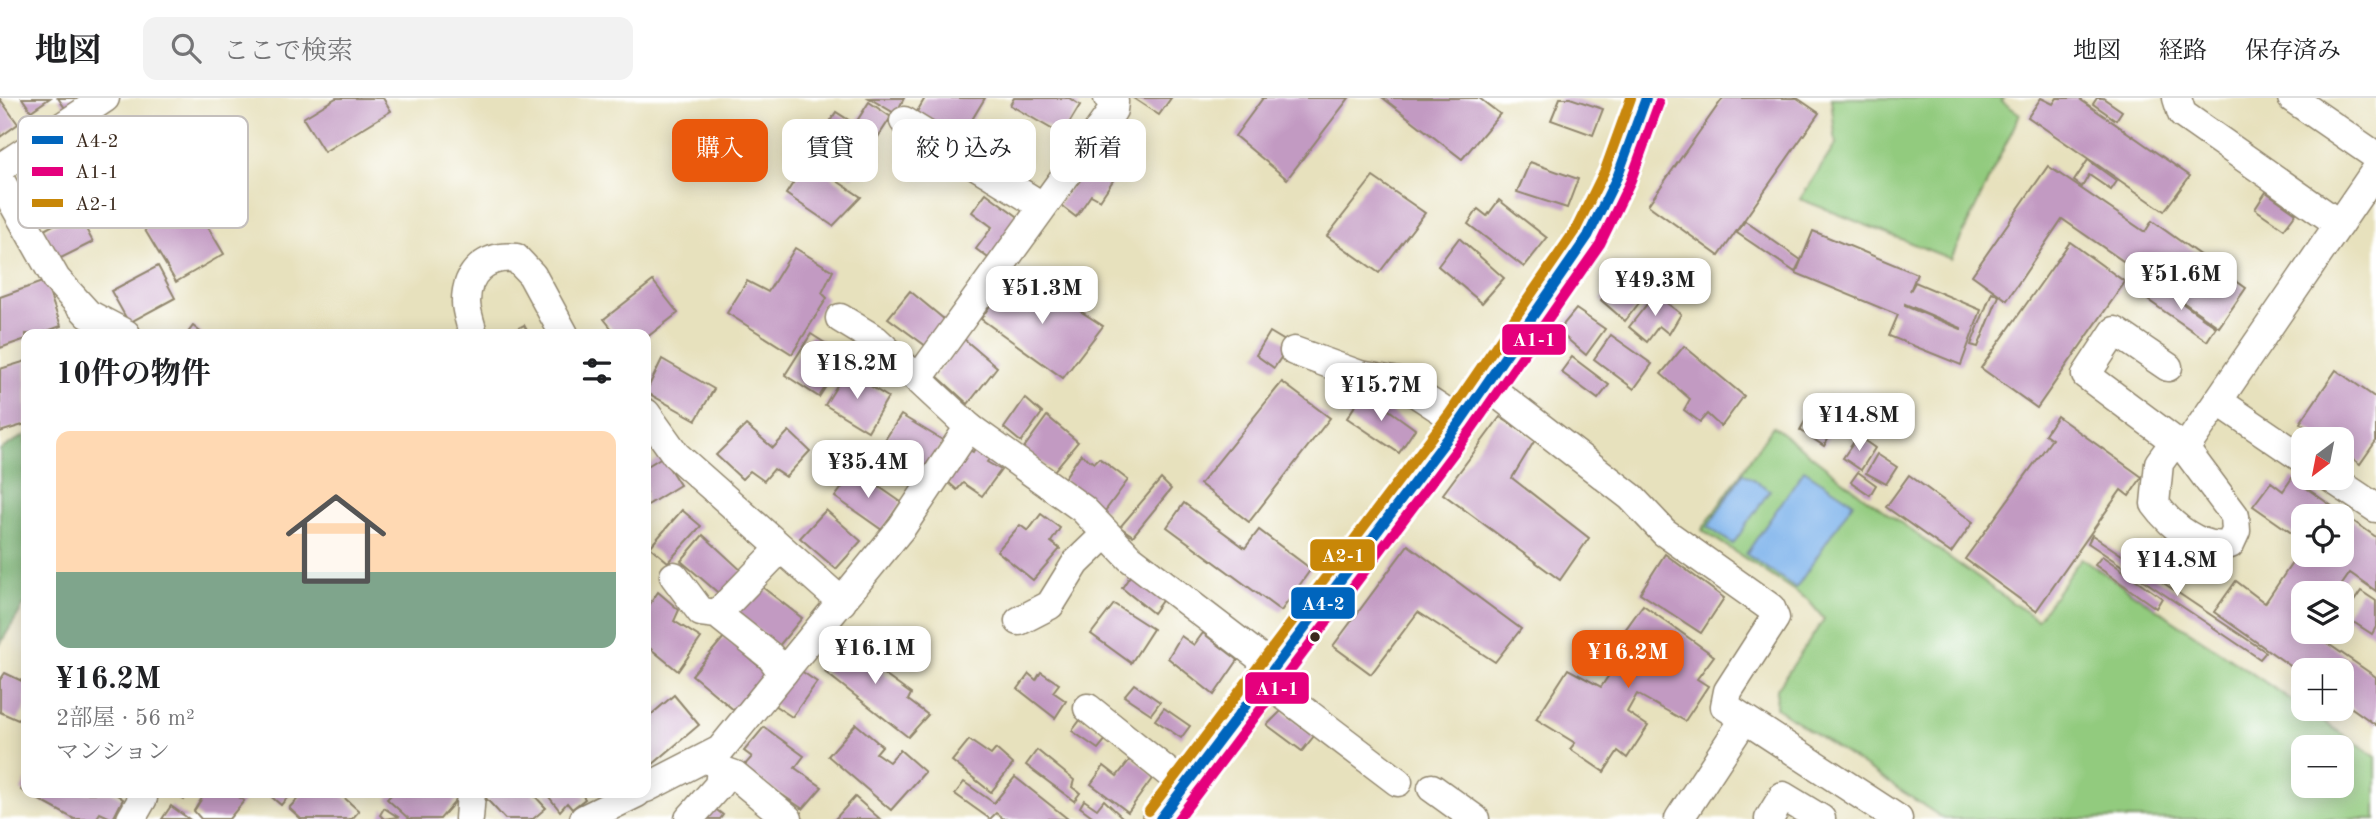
<!DOCTYPE html>
<html lang="ja">
<head>
<meta charset="utf-8">
<style>
  body { margin:0; font-family:"Old Standard TT","Noto Serif JP",serif; background:#f2f2f2; color:#202124; height:100vh; display:flex; flex-direction:column; font-size:26px; white-space:nowrap }
  * { box-sizing:border-box; margin:0 }
  p { font-size:23px; color:#757577 }
  .icon { flex:none; width:38px; height:38px; fill:none; stroke:currentColor; stroke-width:2; stroke-linecap:round; stroke-linejoin:round }
  .map { position:relative; flex:1; overflow:hidden }
  .sheet { position:absolute; left:21px; top:231px; width:630px; height:469px; display:flex; flex-direction:column; background:#fff; border-radius:14px; box-shadow:0 4px 18px #0003 }
  .sheet>* { flex:none }
  .guide { position:absolute; left:672px; top:21px; width:665px; height:63px; display:flex; gap:14px }
  .needle { width:46px; rotate:212deg }
  .buttons { position:absolute; left:2291px; top:329px; display:grid; gap:14px }
  .buttons a { display:grid; place-items:center; width:63px; height:63px; border-radius:14px; background:#fff; box-shadow:0 4px 18px #0003; font-size:35px }
  .price { position:absolute; translate:-50% -60px; padding:0 16px; border-radius:14px; background:#fff; color:#222; font-size:23px; line-height:46px; filter:drop-shadow(0 2px 4px #0008) }
  .price::after { content:''; position:absolute; left:50%; top:42px; width:21px; height:16px; margin-left:-10px; background:inherit; clip-path:polygon(0 0,100% 0,50% 100%) }
  .price.current { background:#ea580c; color:#fff }
  ul { padding:0; list-style:none }
  li { display:grid; align-content:center; gap:14px; height:371px; padding:0 35px }
  li+li { border-top:2px solid #e0e0e0 }
  li span { display:grid; place-items:center; height:217px; border-radius:14px; color:#555 }
  li>.icon { margin-inline-start:auto }
  span .icon { width:126px; height:126px; fill:#fffc; stroke-width:1 }
  li b { font-size:30px }
  h2 { display:flex; justify-content:space-between; align-items:center; height:84px; padding:0 35px; font-size:30px }
  .pill { padding:0 24px; border-radius:14px; background:#fff; box-shadow:0 4px 18px #0003; font-size:24px; line-height:63px }
  .pill.current { background:#ea580c; color:#fff }
  header { display:flex; align-items:center; gap:42px; box-sizing:border-box; height:98px; padding:0 35px; background:#fff; border-bottom:2px solid #e0e0e0 }
  header strong { font-size:33px }
  nav { display:flex; gap:38px; margin-inline-start:auto; font-size:24px }
  .search { width:490px; height:63px; background:#f2f2f2; display:flex; align-items:center; gap:18px; box-sizing:border-box; padding:0 24px; border-radius:14px; color:#757577; font-size:26px }
  .map>svg:first-child { display:block }
  .green { fill:#92cb7e; stroke:#667a4e; stroke-width:2; fill-rule:evenodd }
  .forest { fill:#75af6d; stroke:#586c46; stroke-width:2 }
  .water { fill:#7db2eb; stroke:#5c6e84; stroke-width:2 }
  .building { fill:#c29ac2; fill-rule:evenodd }
  .lines { fill:none; stroke-linecap:round; stroke-linejoin:round }
  .minor-casing { stroke:#91866e; stroke-width:31 }
  .major-casing { stroke:#91866e; stroke-width:38 }
  .minor { stroke:#fff; stroke-width:28 }
  .major { stroke:#f3c26a; stroke-width:35 }
  .bus-1-casing { stroke:#fff; stroke-width:16 }
  .bus-2-casing { stroke:#fff; stroke-width:16 }
  .bus-3-casing { stroke:#fff; stroke-width:16 }
  .bus-1 { stroke:#0065bd; stroke-width:10 }
  .bus-2 { stroke:#e5007d; stroke-width:10 }
  .bus-3 { stroke:#c88708; stroke-width:10 }
  .bus-dot { fill:#3b2a1e; stroke:#fff; stroke-width:2.5 }
  .key { fill:#fff; stroke:#c4bfbc; stroke-width:2 }
  .key-label { font-size:19px; fill:#3b2a1e }
  .line-badge { stroke:#fff; stroke-width:2.5 }
  .badge-label { font-size:19px; text-anchor:middle; font-weight:bold; fill:#fff }
</style>
</head>
<body>
<header>
<strong>地図</strong>
<div class="search"><svg class="icon" aria-label="search" viewBox="0 0 24 24"><circle cx="10" cy="10" r="6"/><path d="M15 15l6 6"/></svg>ここで検索</div>
<nav><a>地図</a><a>経路</a><a>保存済み</a></nav>
</header>
<div class="map">
<svg width="2376" height="721" viewBox="0 0 2376 721">
  <rect width="100%" height="100%" fill="#fff"/>
  <filter id="ink" filterUnits="userSpaceOnUse"><feTurbulence type="fractalNoise" baseFrequency=".0143" numOctaves="2"/><feDisplacementMap in="SourceGraphic" scale="14" xChannelSelector="R" yChannelSelector="G"/><feConvolveMatrix kernelMatrix="1 2 1 2 8 2 1 2 1" color-interpolation-filters="sRGB"/></filter>
  <filter id="wash" filterUnits="userSpaceOnUse"><feTurbulence type="fractalNoise" baseFrequency=".00686" numOctaves="4" result="noise"/><feDisplacementMap in="SourceGraphic" scale="28" xChannelSelector="R" yChannelSelector="G"/><feGaussianBlur stdDeviation="1.57" result="paint"/><feColorMatrix in="noise" values="0 0 0 0 0 0 0 0 0 0 0 0 0 0 0 0 0 1.4 0 .05"/><feComposite in="paint" operator="in"/></filter>
  <g filter="url(#wash)">
    <rect width="100%" height="100%" fill="#e7e1bd"/>
    <g class="green">
      <polygon points="1831,0 2003,0 2001,3 2020,16 1951,161 1800,101 1836,46"/>
      <path d="M1773,328L1866,400L2037,522L2081,460L2376,659V721H1944L1776,610L1777,591L1824,521L1808,502L1702,432ZM2303,649H2342V688H2303Z"/>
    </g>
    <polygon class="forest" points="25,337 26,504 0,546 0,352"/>
    <g class="water">
      <polygon points="1804,372 1853,404 1796,490 1746,456"/>
      <polygon points="1743,375 1770,392 1733,446 1708,429"/>
    </g>
    <g id="blocks">
      <g class="building">
        <polygon points="22,0 50,0 31,13"/>
        <polygon points="58,0 76,0 79,4 67,13"/>
        <polygon points="336,0 383,0 391,13 324,54 303,20"/>
        <polygon points="869,0 904,0 896,16"/>
        <polygon points="925,0 985,0 964,35 954,28 950,35 915,17"/>
        <polygon points="1014,0 1069,0 1080,7 1062,37 1010,7"/>
        <polygon points="1133,0 1171,0 1159,17"/>
        <polygon points="1263,0 1349,0 1287,81 1235,38"/>
        <polygon points="1383,0 1479,0 1500,16 1462,61"/>
        <polygon points="1560,0 1570,0 1603,11 1593,37 1551,22"/>
        <polygon points="1723,0 1797,0 1819,15 1719,158 1648,107"/>
        <polygon points="2041,0 2053,6 2057,0 2078,0 2190,78 2164,113 2028,19"/>
        <polygon points="2097,0 2103,0 2122,13 2116,22 2093,6"/>
        <polygon points="0,1 18,26 0,39"/>
        <polygon points="869,4 891,19 852,79 811,53 836,14 855,26"/>
        <polygon points="1114,26 1122,31 1111,50 1128,60 1100,102 1091,97 1076,119 1059,106"/>
        <polygon points="2088,62 2117,83 2111,92 2089,77 2082,89 2074,83"/>
        <polygon points="807,63 861,99 833,128 786,96"/>
        <polygon points="1530,64 1578,81 1567,110 1517,94"/>
        <polygon points="2048,68 2145,134 2152,123 2246,190 2219,229 2062,121 2007,202 1972,177"/>
        <polygon points="172,69 224,156 176,184 124,97"/>
        <polygon points="1373,79 1425,115 1379,175 1327,138"/>
        <polygon points="2266,94 2296,115 2284,131 2255,111"/>
        <polygon points="986,95 1021,121 991,162 976,151 992,129 972,114"/>
        <polygon points="1499,102 1547,140 1524,169 1468,126 1478,111 1487,118"/>
        <polygon points="77,114 93,144 59,161 44,132"/>
        <polygon points="1745,123 1801,162 1795,174 1737,135"/>
        <path d="M1813,133L1917,176L1910,193L1915,184L1981,212L1961,267L1889,238L1898,217L1796,175ZM1905,206L1961,230V231L1905,208Z"/>
        <polygon points="1459,140 1504,180 1482,205 1438,168"/>
        <polygon points="2070,144 2125,184 2037,310 1981,270"/>
        <polygon points="795,150 833,173 822,195 827,200 792,256 727,215 747,183 768,194"/>
        <polygon points="158,168 175,200 129,225 111,193"/>
        <polygon points="1625,171 1650,191 1625,223 1601,202"/>
        <polygon points="1009,179 1042,202 1048,192 1103,228 1063,280 981,221"/>
        <polygon points="45,183 61,228 39,236 26,236 26,241 0,250 0,199"/>
        <polygon points="653,183 678,215 646,240 646,236 616,236 604,221"/>
        <polygon points="2155,186 2216,229 2207,243 2145,200"/>
        <polygon points="910,193 945,222 926,248 888,220"/>
        <polygon points="1992,194 1999,198 1978,249 1971,247"/>
        <polygon points="1655,196 1681,216 1669,236 1659,228 1647,244 1629,229"/>
        <polygon points="1576,211 1605,231 1586,257 1558,233"/>
        <polygon points="524,227 529,236 507,236"/>
        <polygon points="193,228 203,236 187,236"/>
        <polygon points="1270,234 1290,246 1274,270 1256,257"/>
        <polygon points="811,236 845,258 819,299 785,277"/>
        <polygon points="1611,237 1652,266 1634,291 1594,261"/>
        <polygon points="964,241 997,269 968,306 936,277"/>
        <polygon points="1684,248 1744,298 1721,329 1707,316 1700,324 1684,312 1690,301 1661,276"/>
        <polygon points="1572,259 1609,287 1598,301 1561,274"/>
        <polygon points="662,261 714,291 696,322 646,294"/>
        <polygon points="26,263 26,326 0,334 0,271"/>
        <polygon points="2336,272 2376,300 2376,343 2360,366 2342,353 2342,341 2323,341 2300,325"/>
        <polygon points="846,273 888,299 868,333 825,307"/>
        <polygon points="1282,284 1330,320 1249,424 1200,386"/>
        <polygon points="1364,294 1415,331 1399,355 1347,320"/>
        <polygon points="1025,300 1042,315 1021,344 1004,330"/>
        <polygon points="1813,309 1838,325 1824,348 1800,332"/>
        <polygon points="901,317 944,343 921,379 879,351"/>
        <polygon points="1047,318 1078,344 1054,373 1023,351"/>
        <polygon points="2057,318 2142,379 2129,398 2121,392 2036,513 1965,461 2052,341 2045,336"/>
        <polygon points="1500,319 1535,342 1512,380 1589,440 1560,482 1443,396"/>
        <polygon points="746,327 773,350 789,333 810,353 786,379 774,371 764,383 750,373 742,381 716,357"/>
        <polygon points="1858,338 1875,350 1861,372 1843,360"/>
        <polygon points="977,346 992,356 987,364 1001,372 982,398 963,385 957,392 947,383 969,352 973,354"/>
        <polygon points="1081,356 1094,365 1099,360 1128,382 1105,413 1063,382"/>
        <polygon points="1877,356 1897,369 1886,386 1866,375"/>
        <polygon points="662,359 680,387 646,408 646,369"/>
        <polygon points="855,372 901,404 882,432 835,399"/>
        <polygon points="1858,374 1876,387 1870,397 1851,384"/>
        <polygon points="1909,377 1973,424 1951,455 1886,409"/>
        <polygon points="2292,380 2376,439 2376,493 2350,475 2336,495 2303,495 2303,534 2311,534 2376,579 2376,627 2342,603 2342,572 2303,572 2303,577 2214,514 2236,483 2265,505 2303,449 2303,457 2342,457 2342,418 2303,418 2303,443 2253,408 2271,384 2283,393"/>
        <polygon points="1161,381 1171,391 1133,438 1120,429"/>
        <polygon points="1184,405 1245,450 1259,432 1311,471 1281,513 1167,429"/>
        <polygon points="682,412 701,428 668,464 650,449"/>
        <polygon points="826,412 861,443 836,471 800,440"/>
        <polygon points="1041,416 1060,430 1051,444 1060,451 1033,482 997,453 1020,427 1028,433"/>
        <polygon points="703,437 743,474 723,499 681,463"/>
        <polygon points="2092,437 2266,554 2260,561 2088,445"/>
        <polygon points="1408,447 1521,531 1495,564 1418,514 1371,576 1333,548"/>
        <polygon points="1665,456 1724,500 1701,535 1640,495"/>
        <polygon points="2102,458 2162,500 2156,510 2095,467"/>
        <polygon points="1132,475 1164,500 1153,515 1122,490"/>
        <polygon points="757,485 802,520 778,549 734,511"/>
        <polygon points="2361,493 2376,503 2376,529 2372,536 2344,518"/>
        <polygon points="658,494 679,512 674,523 701,540 678,573 646,547 646,512"/>
        <polygon points="1114,506 1153,531 1131,565 1091,536"/>
        <polygon points="1643,507 1714,558 1697,581 1708,588 1685,623 1637,596 1627,614 1648,628 1627,660 1618,653 1604,674 1570,651 1575,645 1536,621 1568,571 1601,589 1621,559 1610,553"/>
        <polygon points="856,533 867,539 861,548 887,567 882,575 911,596 908,602 928,617 908,639 825,574"/>
        <polygon points="1203,535 1238,562 1214,597 1168,560 1181,538 1194,547"/>
        <polygon points="724,539 767,575 735,613 692,577"/>
        <polygon points="797,570 817,584 792,619 771,605"/>
        <polygon points="1041,574 1059,586 1053,594 1066,603 1055,620 1018,591 1029,576 1036,582"/>
        <polygon points="5,575 26,585 26,609 18,622 0,614 0,582"/>
        <polygon points="1134,586 1160,604 1151,616 1124,598"/>
        <polygon points="674,597 699,627 652,667 646,659 646,621"/>
        <polygon points="1164,610 1190,628 1181,640 1155,622"/>
        <polygon points="1281,613 1314,638 1302,653 1267,627"/>
        <polygon points="1081,621 1107,640 1098,651 1072,633"/>
        <polygon points="856,626 882,648 876,655 889,664 900,652 925,674 891,712 828,658"/>
        <polygon points="764,629 804,658 795,670 822,689 803,711 742,670 752,659 744,653"/>
        <polygon points="969,642 991,657 996,651 1013,666 991,694 952,663"/>
        <polygon points="1037,652 1074,682 1072,689 1080,695 1074,703 1026,667"/>
        <polygon points="1132,659 1154,678 1128,714 1091,686 1104,668 1117,678"/>
        <polygon points="1015,679 1068,721 1004,721 996,715 990,721 955,696 964,684 994,705"/>
        <polygon points="26,682 26,695 114,695 123,701 113,721 100,715 96,721 74,721 21,692"/>
        <polygon points="173,695 189,695 184,702"/>
        <polygon points="198,695 234,695 244,703 229,721 201,721 194,713 202,700"/>
        <polygon points="267,695 291,695 281,707"/>
        <polygon points="303,695 339,695 359,713 352,721 301,721 289,710"/>
        <polygon points="393,695 457,695 460,698 440,721 409,721 387,701"/>
        <polygon points="481,695 532,695 546,710 533,721 505,721"/>
        <polygon points="546,695 581,695 585,701 572,711 567,705 560,713"/>
        <polygon points="855,699 880,721 835,721"/>
        <polygon points="1084,702 1097,711 1104,702 1123,720 1096,721 1080,709"/>
        <polygon points="171,708 189,721 162,721"/>
        <polygon points="713,709 723,717 720,721 704,721"/>
        <polygon points="384,710 398,719 384,721 380,717"/>
      </g>
    </g>
  </g>
  <g filter="url(#ink)">
    <use href="#blocks" fill-opacity="0" stroke="#91866e" stroke-width="2"/>
    <g class="lines">
      <g class="minor-casing">
        <g id="minor">
          <polyline points="2177,0 2182,16 2339,126"/>
          <polyline points="2292,0 2376,58"/>
          <polyline points="904,23 1042,108"/>
          <polyline points="0,70 105,0"/>
          <polyline points="0,82 56,181 88,216 126,236"/>
          <polyline points="840,220 876,242 969,329 1083,411 1130,460 1275,571"/>
          <path d="M473,236C471,226 466,214 466,204C466,173 487,157 516,160L532,177L564,236"/>
          <polyline points="1294,253 1360,277 1399,284 1460,324"/>
          <polyline points="2168,269 2115,233 2086,277 2185,351 2376,72"/>
          <polyline points="919,280 1113,12 1114,4 1108,0"/>
          <polyline points="1486,287 1631,399 1664,434 1771,510 1775,520 1728,593 1725,608 1898,721"/>
          <polyline points="2218,303 2303,361"/>
          <polyline points="646,315 676,357 842,504"/>
          <path d="M2175,343L2159,365L2155,406C2171,428 2202,454 2230,446L2236,433L2235,418L2185,351"/>
          <polyline points="2331,380 2376,410"/>
          <polyline points="674,478 701,514 717,516 770,558 783,575"/>
          <polyline points="717,516 780,451"/>
          <polyline points="1019,523 1050,507 1076,465 1106,436"/>
          <polyline points="1265,583 1398,684"/>
          <polyline points="1088,610 1185,688"/>
          <polyline points="710,660 721,672 735,677 788,721"/>
          <polyline points="646,690 720,652 902,429 969,329"/>
          <polyline points="1432,690 1475,721"/>
          <polyline points="131,721 143,700 142,695"/>
          <polyline points="469,721 471,695"/>
          <polyline points="584,721 637,695"/>
          <polyline points="689,721 719,687 721,672"/>
          <polyline points="1679,721 1744,622"/>
          <polyline points="1769,721 1783,698 1821,721"/>
        </g>
      </g>
      <g class="major-casing">
        <polyline id="major" points="1160,721 1460,324 1588,138 1618,77 1646,0"/>
      </g>
      <use href="#minor" class="minor"/>
      <use href="#major" class="major"/>
      <g class="bus-1-casing">
        <polyline id="bus-1" points="1160,721 1460,324 1588,138 1618,77 1646,0"/>
      </g>
      <g class="bus-2-casing">
        <polyline id="bus-2" points="1178,721 1471,332 1600,146 1631,82 1659,5"/>
      </g>
      <g class="bus-3-casing">
        <polyline id="bus-3" points="1149,713 1449,316 1576,131 1605,72 1631,0"/>
      </g>
      <use href="#bus-1" class="bus-1"/>
      <use href="#bus-2" class="bus-2"/>
      <use href="#bus-3" class="bus-3"/>
    </g>
  </g>
  <circle class="bus-dot" cx="1315" cy="539" r="6"/>
  <rect x="18" y="18" width="230" height="112" rx="10" class="key"/>
  <rect x="32" y="38" width="31" height="8" fill="#0065bd"/>
  <rect x="32" y="69" width="31" height="9" fill="#e5007d"/>
  <rect x="32" y="101" width="31" height="8" fill="#c88708"/>
  <g class="key-label">
    <text x="75" y="49">A4-2</text>
    <text x="75" y="80">A1-1</text>
    <text x="75" y="112">A2-1</text>
  </g>
  <g class="line-badge">
    <rect x="1501" y="225" width="66" height="33" rx="7" fill="#e5007d"/>
    <rect x="1309" y="440" width="67" height="34" rx="7" fill="#c88708"/>
    <rect x="1290" y="488" width="66" height="34" rx="7" fill="#0065bd"/>
    <rect x="1244" y="573" width="66" height="34" rx="7" fill="#e5007d"/>
  </g>
  <g class="badge-label">
    <text x="1534" y="248">A1-1</text>
    <text x="1343" y="464">A2-1</text>
    <text x="1323" y="512">A4-2</text>
    <text x="1277" y="597">A1-1</text>
  </g>
</svg>
<div class="buttons">
<a><svg class="needle" viewBox="-14 -14 28 28"><path d="M0-13l5 13h-10z" fill="#e53935"/><path d="M0 13l5-13h-10z" fill="#757577"/></svg></a>
<a><svg class="icon" aria-label="locate" viewBox="0 0 24 24"><circle cx="12" cy="12" r="6"/><path d="M12 2v4M12 18v4M2 12h4M18 12h4"/></svg></a>
<a><svg class="icon" aria-label="layers" viewBox="0 0 24 24"><path d="M12 4l9 5-9 5-9-5zM3 14l9 5 9-5"/></svg></a>
<a>+</a>
<a>−</a>
</div>
<b class="price" style="left:2181px;top:214px">¥51.6M</b>
<b class="price" style="left:1655px;top:220px">¥49.3M</b>
<b class="price" style="left:1042px;top:228px">¥51.3M</b>
<b class="price" style="left:857px;top:303px">¥18.2M</b>
<b class="price" style="left:1381px;top:325px">¥15.7M</b>
<b class="price" style="left:1859px;top:355px">¥14.8M</b>
<b class="price" style="left:868px;top:402px">¥35.4M</b>
<b class="price" style="left:2177px;top:500px">¥14.8M</b>
<b class="price" style="left:875px;top:588px">¥16.1M</b>
<b class="price current" style="left:1628px;top:592px">¥16.2M</b>
<div class="guide">
<a class="pill current">購入</a>
<a class="pill">賃貸</a>
<a class="pill">絞り込み</a>
<a class="pill">新着</a>
</div>
<section class="sheet">
<h2>10件の物件<svg class="icon" aria-label="filters" viewBox="0 0 24 24"><path d="M4 7h16M4 17h16"/><circle cx="9" cy="7" r="2"/><circle cx="15" cy="17" r="2"/></svg></h2>
<ul>
<li><span style="background:linear-gradient(#ffd9b3 65%,#7fa58c 0)"><svg class="icon" aria-label="home" viewBox="0 0 24 24"><path d="M3 11l9-7 9 7M6 9v11h12V9"/></svg></span><div><b>¥16.2M</b><p>2部屋 · 56 m²</p><p>マンション</p></div></li>
</ul>
</section>
</div>
</body>
</html>
